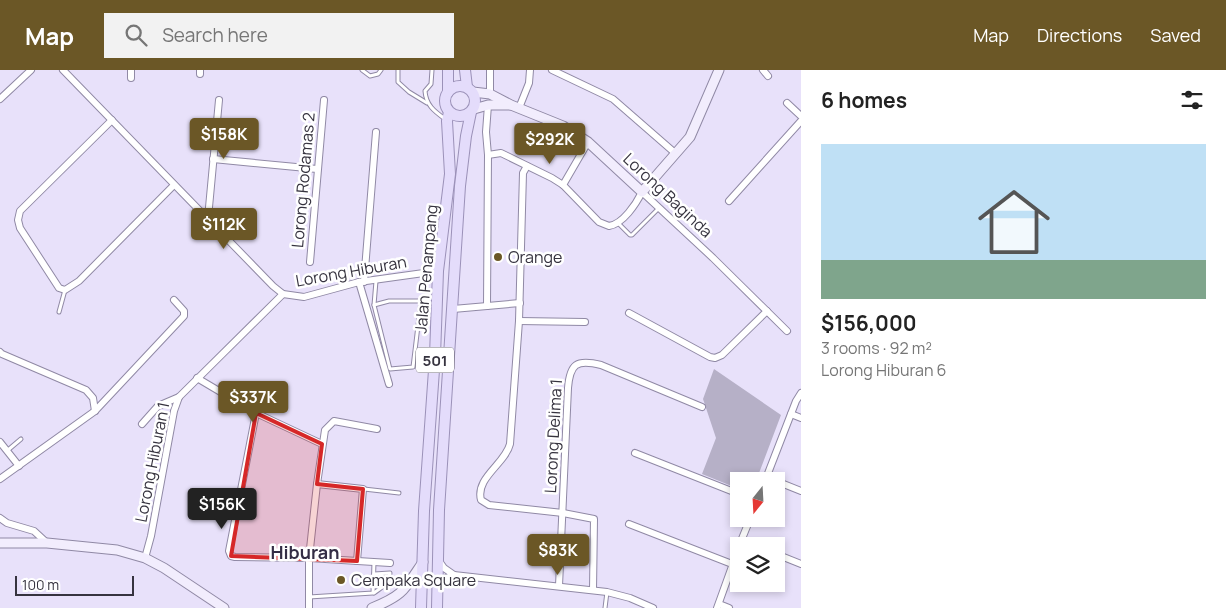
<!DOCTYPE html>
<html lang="en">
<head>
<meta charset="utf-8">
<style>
  body { margin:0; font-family:Manrope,sans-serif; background:#f2f2f2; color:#222; height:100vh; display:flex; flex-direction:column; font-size:19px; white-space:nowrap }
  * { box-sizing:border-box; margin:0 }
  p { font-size:16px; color:#767676 }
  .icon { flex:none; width:28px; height:28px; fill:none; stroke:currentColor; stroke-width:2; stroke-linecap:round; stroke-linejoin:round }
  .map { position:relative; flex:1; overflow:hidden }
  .drawer { display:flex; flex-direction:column; background:#fff; width:425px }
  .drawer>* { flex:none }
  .needle { width:32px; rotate:198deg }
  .controls { position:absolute; left:730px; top:402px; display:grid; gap:10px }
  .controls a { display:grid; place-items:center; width:55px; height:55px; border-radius:0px; background:#fff; box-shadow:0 2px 8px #0003; font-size:25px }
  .scale { position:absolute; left:15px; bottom:12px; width:119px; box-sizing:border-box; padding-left:5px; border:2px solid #36333f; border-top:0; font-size:14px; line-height:18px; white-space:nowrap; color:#36333f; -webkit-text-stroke:4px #fff; paint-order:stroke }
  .price { position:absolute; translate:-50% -42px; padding:0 11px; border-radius:5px; background:#6b5726; color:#fff; font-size:16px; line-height:32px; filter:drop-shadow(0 1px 2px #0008) }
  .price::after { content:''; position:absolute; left:50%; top:30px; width:15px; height:11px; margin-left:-8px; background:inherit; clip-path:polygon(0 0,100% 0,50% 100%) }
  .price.current { background:#222; color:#fff }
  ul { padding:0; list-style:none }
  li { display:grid; align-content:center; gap:10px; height:265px; padding:0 20px }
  li span { display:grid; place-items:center; height:155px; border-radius:0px; color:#555 }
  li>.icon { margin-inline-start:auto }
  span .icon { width:90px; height:90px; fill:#fffc; stroke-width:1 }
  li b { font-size:21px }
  h2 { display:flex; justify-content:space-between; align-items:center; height:60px; padding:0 20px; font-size:21px }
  header { display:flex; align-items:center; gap:30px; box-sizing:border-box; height:70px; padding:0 25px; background:#6b5726; color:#fff }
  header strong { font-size:24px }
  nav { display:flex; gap:28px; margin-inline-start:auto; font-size:18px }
  .search { width:350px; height:45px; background:#f2f2f2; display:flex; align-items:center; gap:12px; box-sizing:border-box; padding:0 18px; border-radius:0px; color:#767676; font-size:19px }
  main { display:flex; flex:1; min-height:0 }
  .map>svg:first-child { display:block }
  .green { fill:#b6b0c7 }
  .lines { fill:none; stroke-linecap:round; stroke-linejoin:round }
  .lane-casing { stroke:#9089a5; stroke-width:5 }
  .street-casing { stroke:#9089a5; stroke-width:8 }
  .secondary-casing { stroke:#9089a5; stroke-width:11 }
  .primary-casing { stroke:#9b91b8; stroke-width:12 }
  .lane { stroke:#fff; stroke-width:3 }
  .street { stroke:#fff; stroke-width:6 }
  .secondary { stroke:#f2edfd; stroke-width:9 }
  .primary { stroke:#e4dcfb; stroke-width:10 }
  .marked { fill:#d62828; fill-opacity:0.2; stroke:#d62828; stroke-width:4; stroke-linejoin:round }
  .poi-dot { fill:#6b5726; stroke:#fff; stroke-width:2 }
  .labels { text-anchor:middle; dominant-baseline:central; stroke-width:5; stroke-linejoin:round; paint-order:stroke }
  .shield { fill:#fff; stroke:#727079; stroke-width:1 }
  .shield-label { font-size:15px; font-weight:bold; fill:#36333f }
  .street-label { font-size:16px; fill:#36333f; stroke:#fff }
  .poi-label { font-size:16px; fill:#36333f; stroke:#fff; text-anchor:start }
  .neighbourhood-label { font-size:18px; font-weight:bold; fill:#342d45; stroke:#fff }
</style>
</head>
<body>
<header>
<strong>Map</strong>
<div class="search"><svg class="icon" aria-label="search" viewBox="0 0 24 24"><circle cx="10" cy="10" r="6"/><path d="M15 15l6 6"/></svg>Search here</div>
<nav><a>Map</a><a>Directions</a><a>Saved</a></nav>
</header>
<main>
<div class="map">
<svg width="801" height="538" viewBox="0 0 801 538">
  <rect width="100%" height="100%" fill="#e8e1fa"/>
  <polygon class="green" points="714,299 781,345 756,411 739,411 739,419 702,404 716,368 703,329"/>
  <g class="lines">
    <g class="lane-casing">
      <g id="lane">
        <polyline points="362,0 370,6 378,4 381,0"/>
        <polyline points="398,0 398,12 409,22 427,33"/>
        <path d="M432,0L431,14L425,21C426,35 434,41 445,49"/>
        <polyline points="618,153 630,165 632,165 659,138"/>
        <polygon points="389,231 421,231 413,297 390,299 374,235"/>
        <polyline points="374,235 376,211"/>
        <polyline points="59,242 65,220"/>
        <polyline points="8,380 21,369"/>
        <polyline points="364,419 399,423"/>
        <path d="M374,504L390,503C389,514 382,517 374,523"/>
        <polyline points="309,527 373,523 374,492"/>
        <polyline points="605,538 607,522"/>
      </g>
    </g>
    <g class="street-casing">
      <g id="street">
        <polyline points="63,0 273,216 283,224 304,227 359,212 438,201"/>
        <polyline points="131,0 131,8"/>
        <polyline points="200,0 200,4"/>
        <polyline points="552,0 613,29 675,83"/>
        <polyline points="763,0 768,6"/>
        <polyline points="490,24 490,0"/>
        <polyline points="0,29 31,0"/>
        <polyline points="787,33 801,46"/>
        <polyline points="519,38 529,13 530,0"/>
        <polyline points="112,50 20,141 18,150 20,158 59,218 65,220 79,211 174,115"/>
        <path d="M488,85L501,83L552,108L563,115L599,152L609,156C623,154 636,134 642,122L713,188L787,261"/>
        <polyline points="213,89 317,99"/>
        <path d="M527,96L523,103L519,251L510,374C505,394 475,408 481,430L489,435L563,443L594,449L593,520"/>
        <polyline points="563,115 588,72"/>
        <polyline points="729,131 801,51"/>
        <polyline points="208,148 219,30"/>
        <polyline points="310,192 324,30"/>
        <polyline points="359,212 389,314"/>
        <polyline points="364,212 376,62"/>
        <polyline points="487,236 488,85 486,62 488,35"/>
        <polyline points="453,239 520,233"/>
        <polyline points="629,243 710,287 715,288 722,285 767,241"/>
        <polyline points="519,251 585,252"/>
        <polyline points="0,282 2,284 86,320 93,328 95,341"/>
        <polyline points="197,308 256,343 322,374"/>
        <polyline points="256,343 229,481 231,486 235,487 309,488 390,493"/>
        <polyline points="791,344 801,348"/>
        <polyline points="142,354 158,336 179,327"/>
        <polyline points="0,372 19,396"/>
        <polyline points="635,383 739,424"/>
        <polyline points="766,407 801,421"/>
        <polyline points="0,409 95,341 184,246 184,241 174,230"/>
        <polyline points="765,411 796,331 801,323"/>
        <polyline points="317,414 363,419 357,491"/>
        <polyline points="0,448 7,453 34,461 47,473"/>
        <polyline points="629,454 732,494"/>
        <polyline points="742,470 757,476"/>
        <polyline points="739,476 750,449"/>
        <polyline points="776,484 801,494"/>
        <polyline points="145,488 151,466 174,341 179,327 283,224"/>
        <polyline points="439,491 444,498 454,505"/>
        <path d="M559,516L568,318C570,294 576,289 601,295L702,337"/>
        <polyline points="437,517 446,508 454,505 607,522 630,528 653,538"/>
        <polyline points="719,534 729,538"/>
        <polyline points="309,538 309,488 317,414 325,360 334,351 377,359"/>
        <polyline points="717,538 739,477"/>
      </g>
    </g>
    <g class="secondary-casing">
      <g id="secondary">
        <polyline points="473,22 490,24 511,35 563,56 588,72 642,122 690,67 719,0"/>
        <polyline points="474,39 488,35 510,35"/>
        <polyline points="0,473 47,473 117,480 145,488 164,498 224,538"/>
        <path d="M372,538C404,525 404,520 423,492"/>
      </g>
    </g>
    <g class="primary-casing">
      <g id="primary">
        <polyline points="465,0 467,17"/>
        <circle cx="460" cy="31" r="15"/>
        <polyline points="448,22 448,0"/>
        <polyline points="421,538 424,441 435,286 438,201 450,104 447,51 449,42"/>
        <polyline points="437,538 439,440 460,116 466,66 471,42"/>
      </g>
    </g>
    <use href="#lane" class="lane"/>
    <use href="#street" class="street"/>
    <use href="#secondary" class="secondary"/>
    <use href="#primary" class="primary"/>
  </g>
  <path class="marked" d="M256,343L322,374L317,414L363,419L357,491L231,486Z"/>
  <g class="poi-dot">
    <circle cx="498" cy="187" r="5"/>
    <circle cx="341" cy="510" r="5"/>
  </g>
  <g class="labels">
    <rect class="shield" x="416" y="277.5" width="38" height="25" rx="4"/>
    <g class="shield-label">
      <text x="435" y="290">501</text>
    </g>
    <g class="street-label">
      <text transform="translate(303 110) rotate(-85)">Lorong Rodamas 2</text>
      <text transform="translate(668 125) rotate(43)">Lorong Baginda</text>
      <text transform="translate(426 199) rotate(-85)">Jalan Penampang</text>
      <text transform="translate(351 201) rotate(-10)">Lorong Hiburan</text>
      <text transform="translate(553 366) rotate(-87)">Lorong Delima 1</text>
      <text transform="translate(152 392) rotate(-79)">Lorong Hiburan 1</text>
    </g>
    <g class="poi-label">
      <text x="508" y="187">Orange</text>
      <text x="351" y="510">Cempaka Square</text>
    </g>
    <g class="neighbourhood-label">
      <text x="305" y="482">Hiburan</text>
    </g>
  </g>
</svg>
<div class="controls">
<a><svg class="needle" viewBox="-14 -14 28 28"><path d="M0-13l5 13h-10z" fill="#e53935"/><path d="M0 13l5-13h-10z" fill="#767676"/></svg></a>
<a><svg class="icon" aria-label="layers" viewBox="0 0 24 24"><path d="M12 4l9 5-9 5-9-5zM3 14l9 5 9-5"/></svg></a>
</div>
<div class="scale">100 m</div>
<b class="price" style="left:224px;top:90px">$158K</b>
<b class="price" style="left:550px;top:95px">$292K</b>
<b class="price" style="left:224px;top:180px">$112K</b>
<b class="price" style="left:253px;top:353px">$337K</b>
<b class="price current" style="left:222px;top:460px">$156K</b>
<b class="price" style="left:558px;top:506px">$83K</b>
</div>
<section class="drawer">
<h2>6 homes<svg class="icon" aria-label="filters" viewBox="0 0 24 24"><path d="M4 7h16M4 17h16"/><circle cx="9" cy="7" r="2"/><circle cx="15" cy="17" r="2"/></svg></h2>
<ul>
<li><span style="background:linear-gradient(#bfe0f5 75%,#7fa58c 0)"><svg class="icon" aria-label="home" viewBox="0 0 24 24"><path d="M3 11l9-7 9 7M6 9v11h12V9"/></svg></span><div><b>$156,000</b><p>3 rooms · 92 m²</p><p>Lorong Hiburan 6</p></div></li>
</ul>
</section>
</main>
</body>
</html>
